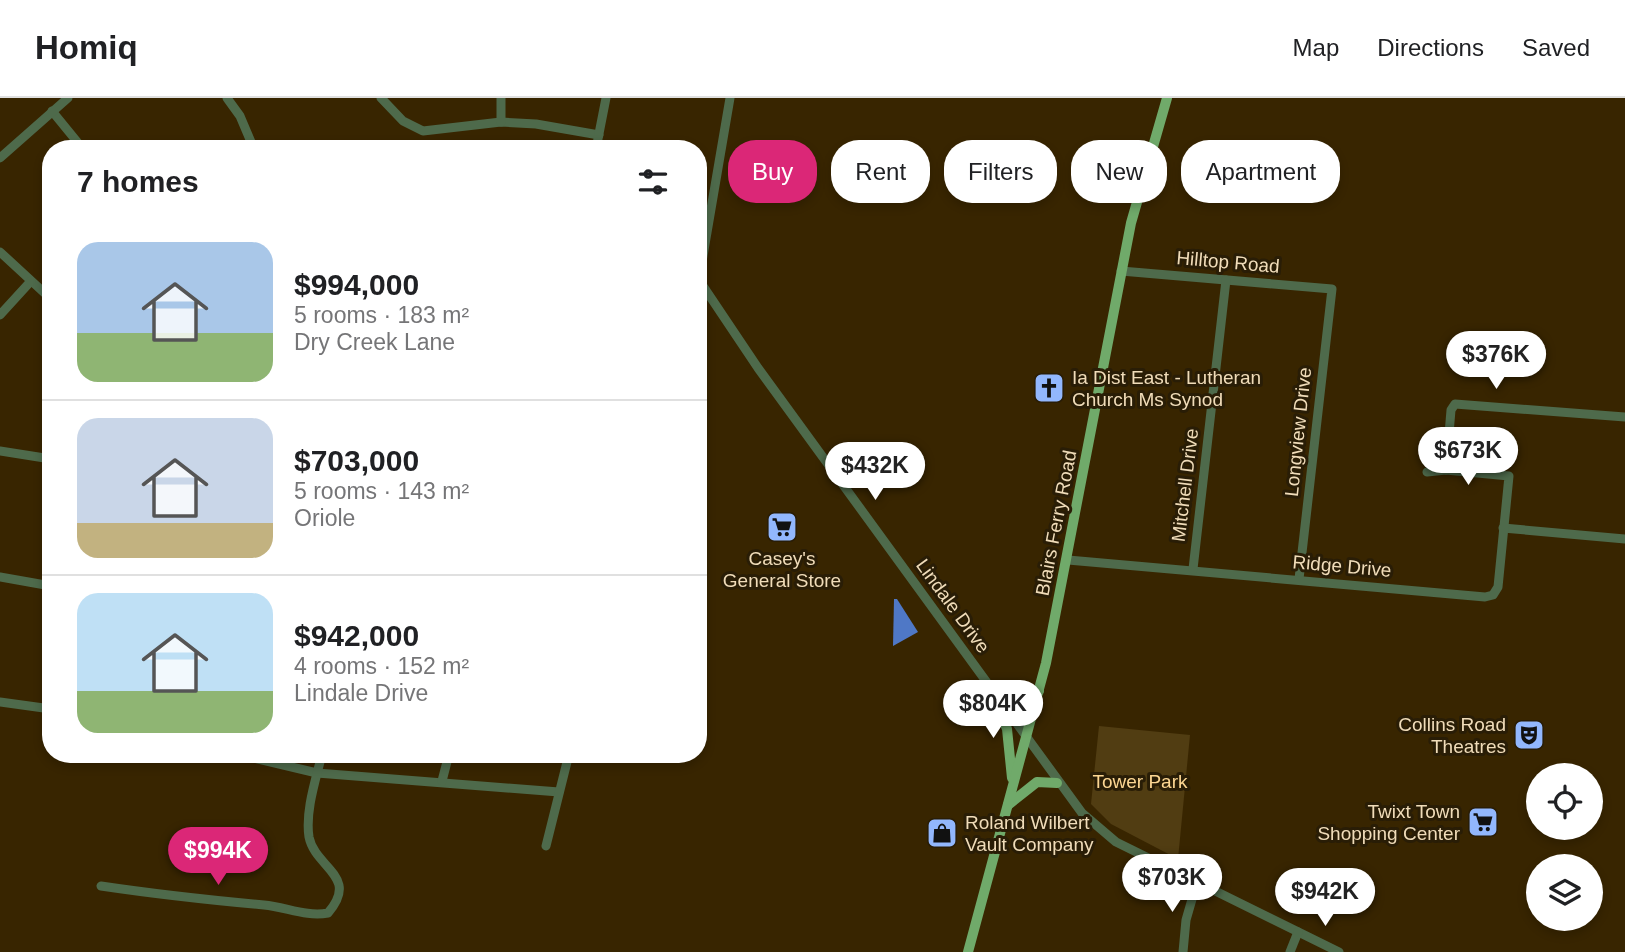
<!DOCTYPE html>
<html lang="en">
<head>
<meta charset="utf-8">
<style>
  body { margin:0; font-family:Arial,sans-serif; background:#f6f6f6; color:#202124; height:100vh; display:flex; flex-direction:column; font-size:26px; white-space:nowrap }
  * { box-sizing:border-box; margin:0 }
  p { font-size:23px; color:#757577 }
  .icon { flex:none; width:38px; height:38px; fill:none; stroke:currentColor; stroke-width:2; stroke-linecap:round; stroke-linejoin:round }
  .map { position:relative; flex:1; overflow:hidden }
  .drawer { position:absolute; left:42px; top:42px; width:665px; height:623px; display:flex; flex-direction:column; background:#fff; border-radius:28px; box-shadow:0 4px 10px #0003 }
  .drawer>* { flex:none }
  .guide { position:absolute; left:728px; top:42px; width:665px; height:63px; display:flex; gap:14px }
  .fabs { position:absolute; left:1526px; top:665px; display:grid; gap:14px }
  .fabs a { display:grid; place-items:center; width:77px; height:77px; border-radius:50%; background:#fff; box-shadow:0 4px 10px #0003; font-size:35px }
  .price { position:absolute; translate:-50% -60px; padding:0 16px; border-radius:24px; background:#fff; color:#222; font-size:23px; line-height:46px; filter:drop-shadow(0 2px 4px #0008) }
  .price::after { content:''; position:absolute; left:50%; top:42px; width:21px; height:16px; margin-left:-10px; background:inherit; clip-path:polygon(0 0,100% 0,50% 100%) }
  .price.selected { background:#db2777; color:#fff }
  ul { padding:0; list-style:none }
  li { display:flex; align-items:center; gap:21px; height:175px; padding:0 35px }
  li+li { border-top:2px solid #e0e0e0 }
  li span { display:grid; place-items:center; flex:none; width:196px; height:140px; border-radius:21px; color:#555 }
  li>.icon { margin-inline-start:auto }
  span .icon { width:84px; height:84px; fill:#fffc; stroke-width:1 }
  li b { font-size:30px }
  h2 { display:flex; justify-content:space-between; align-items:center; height:84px; padding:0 35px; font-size:30px }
  .pill { padding:0 24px; border-radius:28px; background:#fff; box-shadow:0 4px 10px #0003; font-size:24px; line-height:63px }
  .pill.selected { background:#db2777; color:#fff }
  header { display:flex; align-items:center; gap:42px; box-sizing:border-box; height:98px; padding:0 35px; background:#fff; border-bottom:2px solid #e0e0e0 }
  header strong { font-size:33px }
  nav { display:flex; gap:38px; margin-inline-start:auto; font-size:24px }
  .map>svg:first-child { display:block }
  .green { fill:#513d12 }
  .water { fill:#4f78c6 }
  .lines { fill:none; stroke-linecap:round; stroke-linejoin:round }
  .minor { stroke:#4e6a4b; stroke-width:9 }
  .major { stroke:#70aa6a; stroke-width:10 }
  .labels { text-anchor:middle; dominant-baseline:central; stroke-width:6; stroke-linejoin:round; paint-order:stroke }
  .street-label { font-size:19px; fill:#f0dcb9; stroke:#291d06 }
  .poi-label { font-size:19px; fill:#f0dcb9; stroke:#291d06; text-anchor:start }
  .park-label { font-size:19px; fill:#fcd692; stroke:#291d06 }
</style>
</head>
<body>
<header>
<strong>Homiq</strong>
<nav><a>Map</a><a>Directions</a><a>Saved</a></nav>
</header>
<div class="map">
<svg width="1625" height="854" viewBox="0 0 1625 854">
  <rect width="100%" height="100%" fill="#382500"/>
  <polygon class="green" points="1099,628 1190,637 1178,761 1111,726 1091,706"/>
  <polygon class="water" points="894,501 897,501 918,534 893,548"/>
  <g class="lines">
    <g class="minor">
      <polyline points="227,0 240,18 254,51"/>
      <polyline points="381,0 403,23 423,33 501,24 536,26 599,37"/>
      <polyline points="501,0 501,24"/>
      <polyline points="52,13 83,51"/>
      <polyline points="596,51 606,0"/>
      <polyline points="0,60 68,0"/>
      <polyline points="0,154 51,201"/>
      <polyline points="1121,173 1332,191 1299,481"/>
      <polyline points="701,185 758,270 1082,715 1116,744 1339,854"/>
      <polyline points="698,187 730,0"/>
      <polyline points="0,217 31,183"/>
      <polyline points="0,353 51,361"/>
      <polyline points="1446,372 1451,312 1455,306 1625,319"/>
      <polyline points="1503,430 1625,441"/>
      <polyline points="1068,462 1485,499 1493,497 1498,489 1509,378 1446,372 1427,374"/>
      <polyline points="1193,471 1226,182"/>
      <polyline points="0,479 51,488"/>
      <polyline points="0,604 51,611"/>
      <polyline points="237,656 317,675 559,694"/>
      <polyline points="442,683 449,656"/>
      <polyline points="546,748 569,656"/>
      <path d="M101,788C155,796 209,802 264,807C286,809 306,819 328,815C360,778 315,770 309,739C305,713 316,681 322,656"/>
      <polyline points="1183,854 1186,822 1197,784"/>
      <polyline points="1290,854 1298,834"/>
    </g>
    <g class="major">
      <polyline points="990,589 1007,631 1012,680"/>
      <polyline points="990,589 1017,599 1039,593"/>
      <polyline points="1008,707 1037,684 1057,685"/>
      <polyline points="968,854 1046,565 1131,125 1167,0"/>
    </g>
  </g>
  <defs>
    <g id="church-square" transform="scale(1.575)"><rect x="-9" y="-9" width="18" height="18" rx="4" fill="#92b7fd" stroke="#291d06"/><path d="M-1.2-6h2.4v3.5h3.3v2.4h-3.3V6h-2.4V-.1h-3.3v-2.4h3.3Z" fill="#111"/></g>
    <g id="supermarket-square" transform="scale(1.575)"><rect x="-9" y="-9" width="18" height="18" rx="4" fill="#92b7fd" stroke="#291d06"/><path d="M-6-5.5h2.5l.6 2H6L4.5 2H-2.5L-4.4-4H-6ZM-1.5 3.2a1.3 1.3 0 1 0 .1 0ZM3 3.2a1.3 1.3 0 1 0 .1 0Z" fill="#111"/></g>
    <g id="theatre-square" transform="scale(1.575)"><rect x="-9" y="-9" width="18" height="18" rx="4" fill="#92b7fd" stroke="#291d06"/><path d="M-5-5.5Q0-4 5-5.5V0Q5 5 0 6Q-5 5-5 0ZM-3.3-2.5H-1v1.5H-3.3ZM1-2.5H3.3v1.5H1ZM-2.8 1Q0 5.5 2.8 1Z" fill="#111"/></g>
    <g id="shop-square" transform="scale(1.575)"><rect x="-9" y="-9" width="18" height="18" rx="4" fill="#92b7fd" stroke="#291d06"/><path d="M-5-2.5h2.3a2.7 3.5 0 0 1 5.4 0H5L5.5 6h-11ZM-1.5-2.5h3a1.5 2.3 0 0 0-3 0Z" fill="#111"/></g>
  </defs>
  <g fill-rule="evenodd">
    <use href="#church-square" x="1049" y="290"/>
    <use href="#supermarket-square" x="782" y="429"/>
    <use href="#theatre-square" x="1529" y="637"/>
    <use href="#supermarket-square" x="1483" y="724"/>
    <use href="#shop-square" x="942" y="735"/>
  </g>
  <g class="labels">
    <g class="street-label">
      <text transform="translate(1228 164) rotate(5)">Hilltop Road</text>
      <text transform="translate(1298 334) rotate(-84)">Longview Drive</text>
      <text transform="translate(1185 387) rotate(-83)">Mitchell Drive</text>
      <text transform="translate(1056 425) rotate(-79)">Blairs Ferry Road</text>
      <text transform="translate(1342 468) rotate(5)">Ridge Drive</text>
      <text transform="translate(953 508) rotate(54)">Lindale Drive</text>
    </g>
    <g class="poi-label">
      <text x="1072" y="279">Ia Dist East - Lutheran<tspan x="1072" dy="22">Church Ms Synod</tspan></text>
      <text x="782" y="460" text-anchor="middle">Casey's<tspan x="782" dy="22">General Store</tspan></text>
      <text x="1506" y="626" text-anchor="end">Collins Road<tspan x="1506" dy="22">Theatres</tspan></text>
      <text x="1460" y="713" text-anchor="end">Twixt Town<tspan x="1460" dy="22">Shopping Center</tspan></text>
      <text x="965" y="724">Roland Wilbert<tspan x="965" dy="22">Vault Company</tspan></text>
    </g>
    <g class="park-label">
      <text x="1140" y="683">Tower Park</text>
    </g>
  </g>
</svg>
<div class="fabs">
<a><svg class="icon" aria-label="locate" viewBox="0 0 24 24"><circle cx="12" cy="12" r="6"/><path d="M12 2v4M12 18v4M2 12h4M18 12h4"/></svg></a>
<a><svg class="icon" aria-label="layers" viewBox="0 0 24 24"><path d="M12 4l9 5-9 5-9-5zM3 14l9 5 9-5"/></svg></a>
</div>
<b class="price" style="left:1496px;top:293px">$376K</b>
<b class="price" style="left:1468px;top:389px">$673K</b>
<b class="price" style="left:875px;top:404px">$432K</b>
<b class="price" style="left:993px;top:642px">$804K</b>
<b class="price selected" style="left:218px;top:789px">$994K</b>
<b class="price" style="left:1172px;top:816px">$703K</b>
<b class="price" style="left:1325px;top:830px">$942K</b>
<div class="guide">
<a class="pill selected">Buy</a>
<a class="pill">Rent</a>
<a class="pill">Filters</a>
<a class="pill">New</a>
<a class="pill">Apartment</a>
</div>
<section class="drawer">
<h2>7 homes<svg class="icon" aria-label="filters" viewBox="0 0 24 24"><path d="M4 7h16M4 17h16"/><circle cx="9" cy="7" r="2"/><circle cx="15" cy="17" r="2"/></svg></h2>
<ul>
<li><span style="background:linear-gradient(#a9c7e8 65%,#8fb573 0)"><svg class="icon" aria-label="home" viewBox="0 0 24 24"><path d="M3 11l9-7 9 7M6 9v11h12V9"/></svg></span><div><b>$994,000</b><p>5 rooms · 183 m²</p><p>Dry Creek Lane</p></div></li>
<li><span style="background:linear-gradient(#c9d6e8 75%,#c2b280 0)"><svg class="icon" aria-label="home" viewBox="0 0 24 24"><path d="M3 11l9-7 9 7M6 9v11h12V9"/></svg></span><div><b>$703,000</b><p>5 rooms · 143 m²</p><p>Oriole</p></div></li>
<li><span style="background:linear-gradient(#bfe0f5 70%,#8fb573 0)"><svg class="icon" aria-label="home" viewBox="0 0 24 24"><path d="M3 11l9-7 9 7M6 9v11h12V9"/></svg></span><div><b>$942,000</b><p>4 rooms · 152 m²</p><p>Lindale Drive</p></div></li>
</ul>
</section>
</div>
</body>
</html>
